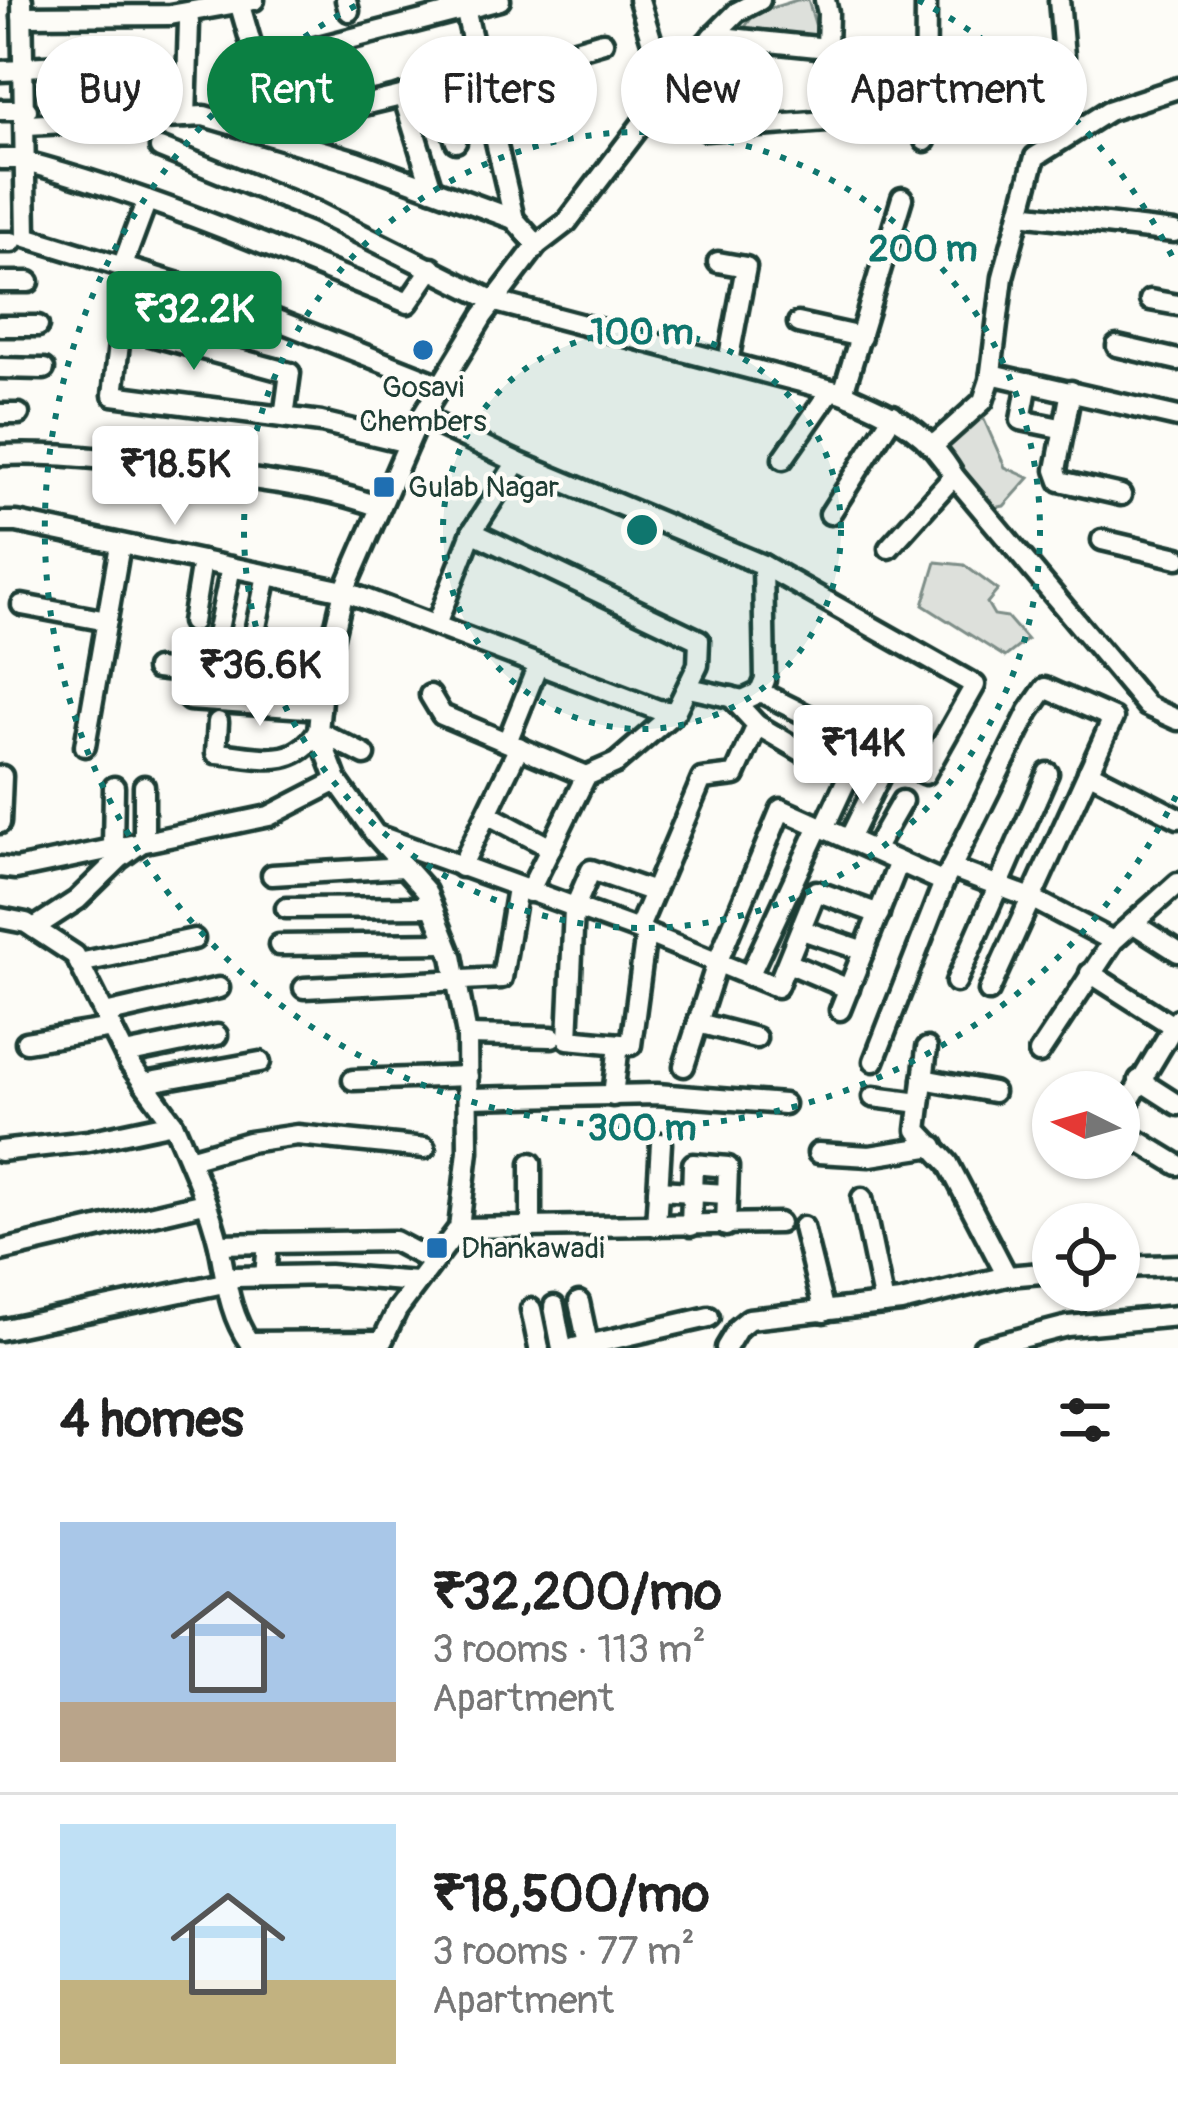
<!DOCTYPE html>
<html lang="en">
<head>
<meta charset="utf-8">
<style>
  body { margin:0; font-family:Pangolin,sans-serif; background:#f6f6f6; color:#222; height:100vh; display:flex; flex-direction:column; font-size:45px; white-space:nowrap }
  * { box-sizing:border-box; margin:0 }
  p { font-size:39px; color:#767676 }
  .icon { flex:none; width:66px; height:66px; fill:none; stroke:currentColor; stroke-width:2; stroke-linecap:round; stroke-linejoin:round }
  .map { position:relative; height:1348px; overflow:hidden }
  .details { display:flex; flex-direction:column; background:#fff; flex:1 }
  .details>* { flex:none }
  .banner { position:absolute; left:36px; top:36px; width:1107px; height:108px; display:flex; gap:24px }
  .needle { width:78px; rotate:275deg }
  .fabs { position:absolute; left:1032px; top:1071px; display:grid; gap:24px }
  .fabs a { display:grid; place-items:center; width:108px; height:108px; border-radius:50%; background:#fff; box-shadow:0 3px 9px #0004; font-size:60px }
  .price { position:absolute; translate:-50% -102px; padding:0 27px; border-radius:12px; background:#fff; color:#222; font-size:39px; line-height:78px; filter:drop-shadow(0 3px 6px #0008) }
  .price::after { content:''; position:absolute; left:50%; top:72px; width:36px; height:27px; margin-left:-18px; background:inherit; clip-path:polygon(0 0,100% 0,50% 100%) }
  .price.active { background:#0b8043; color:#fff }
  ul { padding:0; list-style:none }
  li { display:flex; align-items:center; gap:36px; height:300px; padding:0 60px }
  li+li { border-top:3px solid #e0e0e0 }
  li span { display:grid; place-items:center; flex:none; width:336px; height:240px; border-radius:0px; color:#555 }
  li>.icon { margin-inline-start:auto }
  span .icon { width:144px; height:144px; fill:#fffc; stroke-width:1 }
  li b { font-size:51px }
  h2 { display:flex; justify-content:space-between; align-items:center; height:144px; padding:0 60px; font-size:51px }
  .chip { padding:0 42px; border-radius:54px; background:#fff; box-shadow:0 3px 9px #0004; font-size:42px; line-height:108px }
  .chip.active { background:#0b8043; color:#fff }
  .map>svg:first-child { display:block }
  .green { fill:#dde0db; stroke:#7e8e88; stroke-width:3 }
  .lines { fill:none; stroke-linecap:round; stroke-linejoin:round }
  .minor-casing { stroke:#1f3d34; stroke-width:27 }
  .minor { stroke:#fdfcf7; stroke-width:18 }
  .ring { fill:none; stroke:#0f766e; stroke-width:6; stroke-dasharray:6 12 }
  .poi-dot { fill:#1f6fb2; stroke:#fdfcf7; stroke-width:4.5 }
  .labels { text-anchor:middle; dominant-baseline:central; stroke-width:9; stroke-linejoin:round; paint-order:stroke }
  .poi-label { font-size:30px; fill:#1f3d34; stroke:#fdfcf7; text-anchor:start }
  .centre { fill:#0f766e; stroke:#fdfcf7; stroke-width:6 }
  .ring-label { font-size:36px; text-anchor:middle; font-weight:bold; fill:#0f766e; stroke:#fdfcf7; stroke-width:9; stroke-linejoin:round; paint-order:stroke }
</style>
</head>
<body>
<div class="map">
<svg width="1178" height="1348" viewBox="0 0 1178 1348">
  <rect width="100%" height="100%" fill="#fdfcf7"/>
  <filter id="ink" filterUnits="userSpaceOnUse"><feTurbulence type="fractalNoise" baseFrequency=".00833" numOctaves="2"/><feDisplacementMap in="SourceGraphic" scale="24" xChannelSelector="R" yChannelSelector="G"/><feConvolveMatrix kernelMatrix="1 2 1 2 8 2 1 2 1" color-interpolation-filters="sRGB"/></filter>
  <g filter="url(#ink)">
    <g class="green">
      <polygon points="797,0 808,0 819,37 745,27 755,13"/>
      <polygon points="978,406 1005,467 1029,478 1004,506 986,509 939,445"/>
      <polygon points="936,562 964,565 998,590 987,603 994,615 1007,617 1027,640 1005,657 923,605"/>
    </g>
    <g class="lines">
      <g class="minor-casing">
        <g id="minor">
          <polyline points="22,0 26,237 208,293 441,385"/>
          <polyline points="346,0 349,11"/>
          <polyline points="463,0 514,219 537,245"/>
          <polyline points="639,0 667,91"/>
          <polyline points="1059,0 1064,56"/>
          <polyline points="239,2 270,109"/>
          <polyline points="22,16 170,15 254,0"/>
          <polyline points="712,36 827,48 828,13 825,0"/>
          <polyline points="303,51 500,0"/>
          <polyline points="25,67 134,61"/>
          <polyline points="926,67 1002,66"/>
          <polyline points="0,71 25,70"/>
          <polyline points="746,71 706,130 827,121 827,48"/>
          <polyline points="438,87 456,142"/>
          <polyline points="403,95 432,189"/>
          <polyline points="351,108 489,75 603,42"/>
          <polyline points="0,110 27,110"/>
          <polyline points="186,117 189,22"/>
          <polyline points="27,125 204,116 356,161 514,219"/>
          <polyline points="925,141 926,0"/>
          <path d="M160,148L317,212L496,302L843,393C894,416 925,427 954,476L1147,706L1178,720"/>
          <polyline points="0,159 26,159"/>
          <path d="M26,162C157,197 282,252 408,303L432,268"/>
          <polyline points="1020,214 1174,232"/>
          <polyline points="0,242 12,242"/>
          <polyline points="718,262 746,267 728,362"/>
          <polyline points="122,267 147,200"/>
          <polyline points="0,282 29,282"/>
          <polyline points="1150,300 1178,305"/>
          <polyline points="798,323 861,337"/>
          <polyline points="0,326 38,326"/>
          <polyline points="1117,346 1178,360"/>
          <polyline points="0,368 44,369"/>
          <polyline points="991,374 1178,417"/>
          <polyline points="1028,382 1021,420 1055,427"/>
          <polyline points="1071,391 1056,470 1060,481 1121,495"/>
          <polyline points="843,393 902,198"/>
          <polyline points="0,414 19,414"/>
          <polyline points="284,417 290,373 121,327 113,395 321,422 408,443"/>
          <polyline points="422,417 517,462 763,565 975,685 925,774 760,692"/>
          <polyline points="935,444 983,401 990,380 1003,277 1035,157 1108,111 1178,88"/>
          <path d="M0,455C76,452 149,464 224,475C277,483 329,488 380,507"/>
          <polyline points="783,459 831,390"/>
          <polyline points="830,514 893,415"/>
          <polyline points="0,522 17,522 344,591 658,710 675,712 698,665 699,640 472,532"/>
          <polyline points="1102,540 1178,558"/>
          <polyline points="889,548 954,476"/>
          <polyline points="22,605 107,621"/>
          <polyline points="192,622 202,561"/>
          <polyline points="436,625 472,532 517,462"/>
          <polyline points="217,634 231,567"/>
          <polyline points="252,646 267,575"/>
          <polyline points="156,669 322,687"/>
          <polyline points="689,688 743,700 760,692 765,680 763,565"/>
          <polyline points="430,695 442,715 586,776"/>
          <polyline points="189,700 320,709"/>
          <path d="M218,722L216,753C258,756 293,771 318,731L365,755"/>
          <polyline points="757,725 803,752 831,752 880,776 849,839"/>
          <polyline points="507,742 538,665"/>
          <polyline points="85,746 120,545"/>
          <polyline points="1088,772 1178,818"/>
          <polyline points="487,814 551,848"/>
          <polyline points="0,823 2,776"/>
          <polyline points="824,828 854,764"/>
          <polyline points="379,836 638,930 777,987 816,891 879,914"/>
          <polyline points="113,848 114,787"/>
          <polyline points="874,850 902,801"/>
          <polyline points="0,867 16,869 269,816 337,781"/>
          <polyline points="461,867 519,747"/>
          <polyline points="951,868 1031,898 1113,941"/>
          <polyline points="272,875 404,867"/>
          <polyline points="529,892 586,776 616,763 675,712"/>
          <polyline points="286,908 432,907"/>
          <polyline points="0,918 26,923 75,955 129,1063 173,1123"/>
          <polyline points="1134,924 1178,952"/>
          <polyline points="34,928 77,900 119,859 144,841 144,786"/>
          <polyline points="638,930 702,779 735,775 757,725 731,697"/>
          <polyline points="802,930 864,951"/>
          <polyline points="646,933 631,1045 568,1039 574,909 591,870 654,892"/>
          <polyline points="279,945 446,943"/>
          <polyline points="79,963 194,939"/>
          <polyline points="788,963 849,989"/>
          <polyline points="1090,973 1173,1026"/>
          <polyline points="749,976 819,826"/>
          <polyline points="956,982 1048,773"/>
          <polyline points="304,988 502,978 517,888"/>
          <polyline points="840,1010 899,862"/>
          <polyline points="105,1014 219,988"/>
          <polyline points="698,1023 756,1038"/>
          <polyline points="467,1035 552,1037"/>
          <polyline points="26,1042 112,1028"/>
          <polyline points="927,1048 917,1130 948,1163 1007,1276"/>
          <polyline points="1039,1053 1113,941 1178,883"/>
          <polyline points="125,1054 217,1035"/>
          <polyline points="874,1061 944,882 1029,711 1045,688 1113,718 989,991"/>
          <polyline points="684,1066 717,963 781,809 944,882"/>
          <polyline points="923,1079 993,1092"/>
          <polyline points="353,1080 468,1076"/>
          <polyline points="1139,1080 1178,1105"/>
          <polyline points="144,1083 260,1062"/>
          <polyline points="613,1096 619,1044"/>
          <polyline points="873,1097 920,1103"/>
          <polyline points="469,1098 657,1094 784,1104"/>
          <polyline points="1119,1118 1178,1019"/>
          <polyline points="1119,1129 1178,1165"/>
          <path d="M0,1151L88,1141L173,1123C190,1162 209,1203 219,1245C226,1278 229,1314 249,1342L381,1341"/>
          <polyline points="818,1153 870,1156 934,1146"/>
          <polyline points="189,1159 249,1142 297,1135 425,1148"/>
          <polyline points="531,1163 531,1226"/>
          <polyline points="658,1190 727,1194"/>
          <polyline points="862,1198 884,1304"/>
          <polyline points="656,1226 661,1143"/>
          <polyline points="691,1226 693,1164 728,1167 726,1226"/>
          <polyline points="803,1227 824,1312"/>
          <polyline points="459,1228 779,1223"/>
          <polyline points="268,1243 394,1241 432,1261"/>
          <polyline points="219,1244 268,1243 265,1276"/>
          <polyline points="0,1251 204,1203"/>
          <polyline points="1119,1267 1178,1265"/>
          <polyline points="579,1302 588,1344"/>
          <polyline points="554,1306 562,1348"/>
          <polyline points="531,1309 539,1348"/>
          <polyline points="0,1330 224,1283 235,1277 329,1275 416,1282"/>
          <polyline points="379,1348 397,1310 459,1228 468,1151 467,1035 452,956 426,891 375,834 337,781 318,731 323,678 344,591 415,428 483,316 537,245 567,222 694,55 737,12 760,0"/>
          <polyline points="574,1348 709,1317"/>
          <polyline points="726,1348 738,1328 749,1319 901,1302 1007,1276 1053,1272"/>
          <polyline points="983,1348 1068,1326 1178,1316"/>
        </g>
      </g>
      <use href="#minor" class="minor"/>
    </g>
  </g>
  <circle cx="642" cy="530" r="199" fill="#0f766e" fill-opacity=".12"/>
  <g class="ring">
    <circle cx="642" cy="530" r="199"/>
    <circle cx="642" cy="530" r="398"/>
    <path d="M1176 796A597 597 0 1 1 366 0M918 0A597 597 0 0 1 1176 264"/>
  </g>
  <g class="poi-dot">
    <circle cx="423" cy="350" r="12"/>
    <rect x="372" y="475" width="24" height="24" rx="6"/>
    <rect x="425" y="1236" width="24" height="24" rx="6"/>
  </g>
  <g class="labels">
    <g class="poi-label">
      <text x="423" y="387" text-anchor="middle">Gosavi<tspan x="423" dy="34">Chembers</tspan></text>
      <text x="408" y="487">Gulab Nagar</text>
      <text x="461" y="1248">Dhankawadi</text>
    </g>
  </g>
  <circle cx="642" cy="530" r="18" class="centre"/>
  <g class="ring-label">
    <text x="923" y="261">200 m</text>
    <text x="642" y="344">100 m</text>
    <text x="642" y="1140">300 m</text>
  </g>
</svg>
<div class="fabs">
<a><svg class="needle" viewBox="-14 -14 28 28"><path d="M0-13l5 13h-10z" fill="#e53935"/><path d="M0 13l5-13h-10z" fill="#767676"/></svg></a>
<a><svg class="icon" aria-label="locate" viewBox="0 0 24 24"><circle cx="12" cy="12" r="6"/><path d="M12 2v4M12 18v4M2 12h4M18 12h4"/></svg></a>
</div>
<b class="price active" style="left:194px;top:373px">₹32.2K</b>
<b class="price" style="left:175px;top:528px">₹18.5K</b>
<b class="price" style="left:260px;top:729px">₹36.6K</b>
<b class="price" style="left:863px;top:807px">₹14K</b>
<div class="banner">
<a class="chip">Buy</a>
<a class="chip active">Rent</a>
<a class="chip">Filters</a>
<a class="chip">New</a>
<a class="chip">Apartment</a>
</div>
</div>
<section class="details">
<h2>4 homes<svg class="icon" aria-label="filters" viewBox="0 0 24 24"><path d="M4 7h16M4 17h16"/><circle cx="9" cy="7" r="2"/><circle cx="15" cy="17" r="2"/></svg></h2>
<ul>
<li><span style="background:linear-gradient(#a9c7e8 75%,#b9a48a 0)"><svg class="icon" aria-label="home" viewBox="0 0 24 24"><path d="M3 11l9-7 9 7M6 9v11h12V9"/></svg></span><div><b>₹32,200/mo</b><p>3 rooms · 113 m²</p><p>Apartment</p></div></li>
<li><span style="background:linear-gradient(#bfe0f5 65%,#c2b280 0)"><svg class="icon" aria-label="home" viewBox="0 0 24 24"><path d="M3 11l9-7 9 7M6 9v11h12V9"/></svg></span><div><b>₹18,500/mo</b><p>3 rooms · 77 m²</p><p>Apartment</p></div></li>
</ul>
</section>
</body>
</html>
